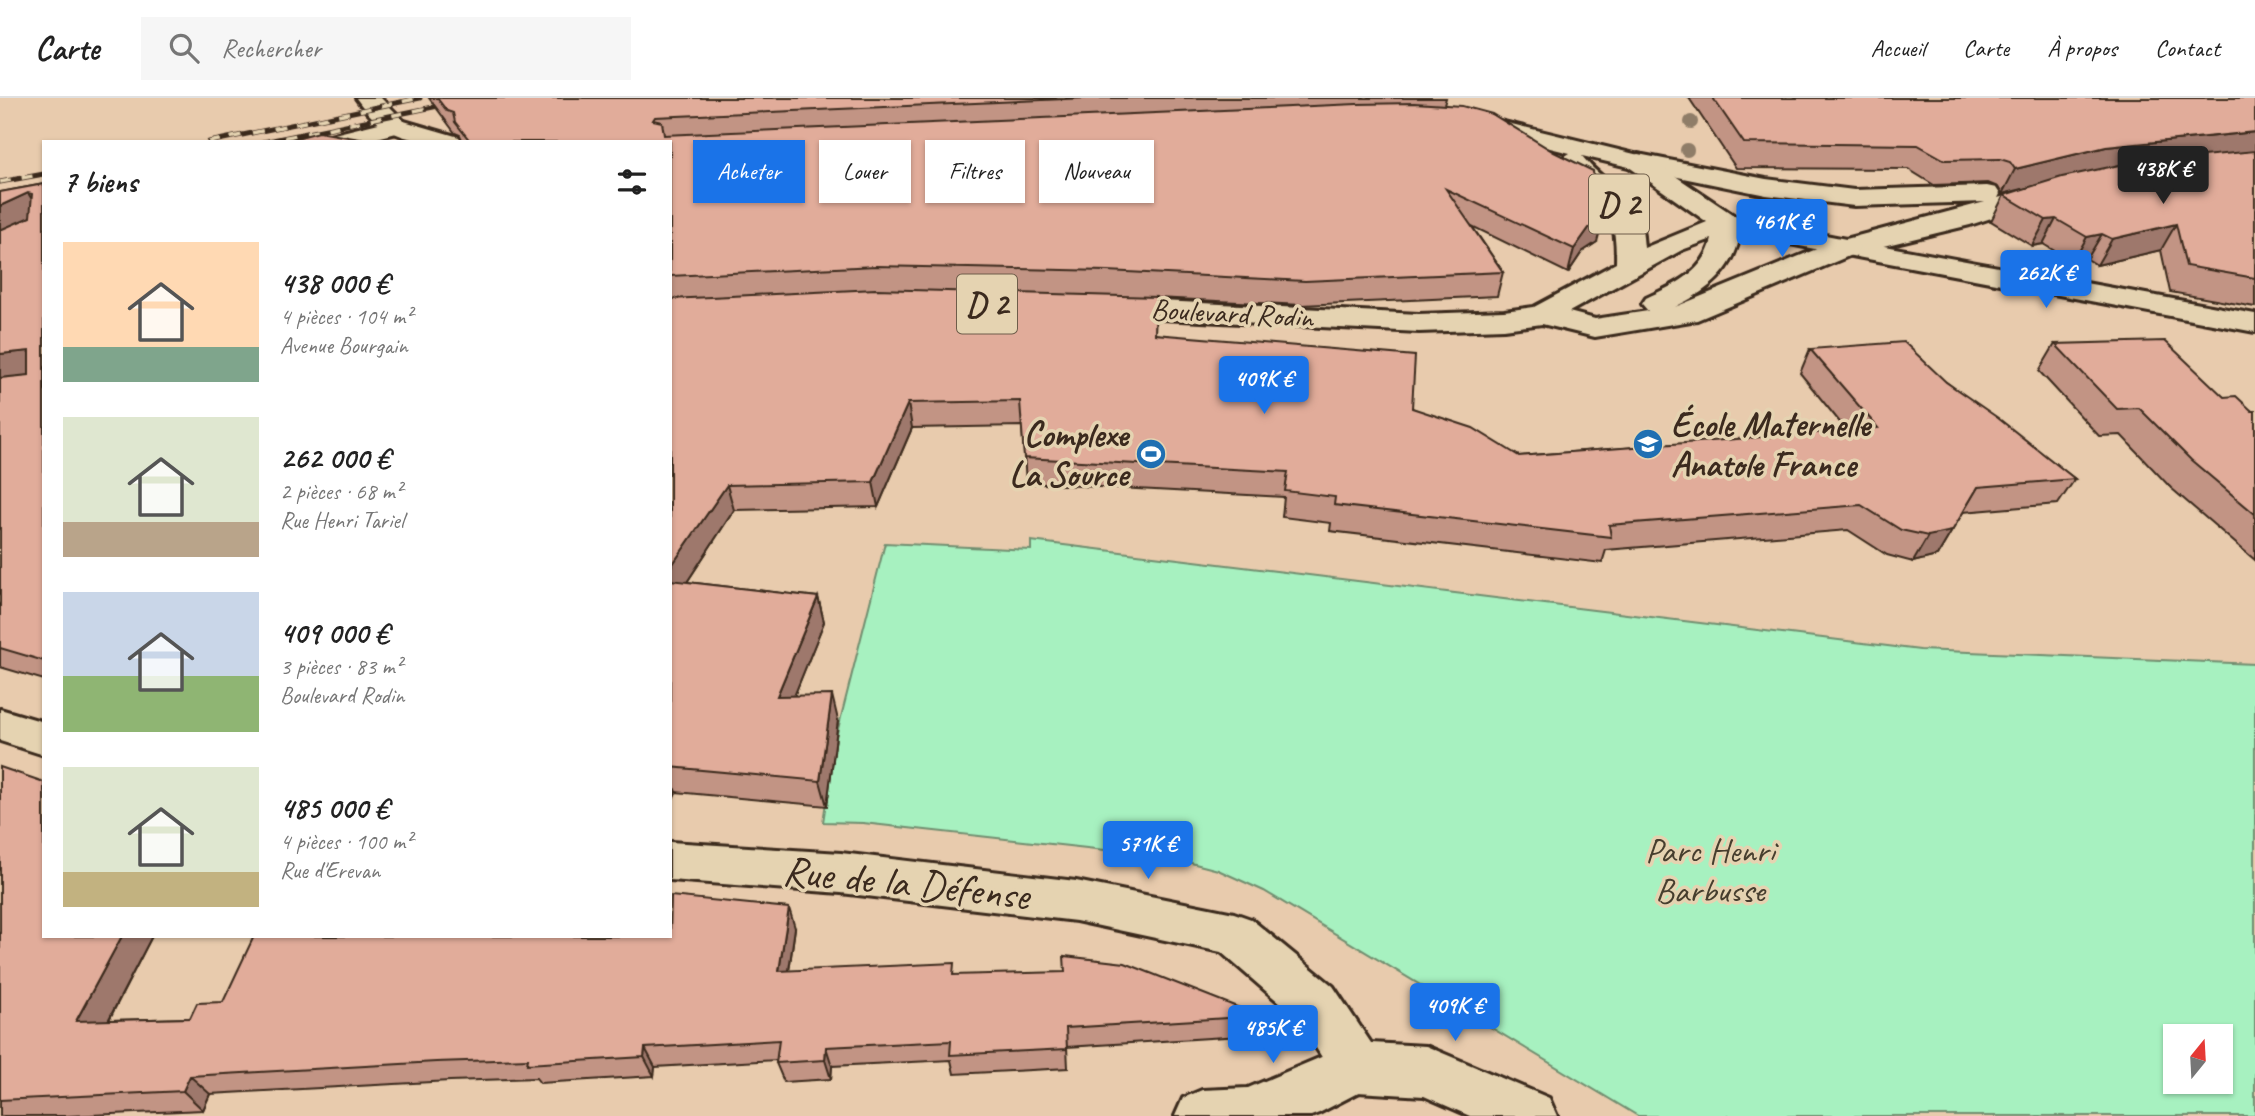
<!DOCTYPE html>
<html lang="fr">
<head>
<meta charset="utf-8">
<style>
  body { margin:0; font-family:Caveat,sans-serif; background:#f6f6f6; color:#222; height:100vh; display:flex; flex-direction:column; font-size:26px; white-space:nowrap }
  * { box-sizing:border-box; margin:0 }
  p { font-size:23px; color:#767676 }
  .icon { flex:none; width:38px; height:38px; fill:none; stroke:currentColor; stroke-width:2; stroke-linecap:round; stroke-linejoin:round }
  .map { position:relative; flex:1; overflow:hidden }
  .details { position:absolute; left:42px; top:42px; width:630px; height:798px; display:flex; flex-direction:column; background:#fff; border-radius:0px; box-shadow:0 2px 5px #0004 }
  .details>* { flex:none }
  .banner { position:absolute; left:693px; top:42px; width:665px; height:63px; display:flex; gap:14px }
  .needle { width:46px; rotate:18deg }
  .controls { position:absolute; left:2163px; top:926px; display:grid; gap:14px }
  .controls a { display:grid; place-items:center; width:70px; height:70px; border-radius:0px; background:#fff; box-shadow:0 2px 5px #0004; font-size:35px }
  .price { position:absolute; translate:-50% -60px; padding:0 16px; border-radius:7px; background:#1a73e8; color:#fff; font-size:23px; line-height:46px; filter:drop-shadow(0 2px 4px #0008) }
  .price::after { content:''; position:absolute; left:50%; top:42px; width:21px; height:16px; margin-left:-10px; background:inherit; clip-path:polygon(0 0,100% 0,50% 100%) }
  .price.selected { background:#222; color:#fff }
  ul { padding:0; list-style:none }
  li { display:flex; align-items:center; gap:21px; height:175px; padding:0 21px }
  li span { display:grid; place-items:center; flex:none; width:196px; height:140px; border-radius:0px; color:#555 }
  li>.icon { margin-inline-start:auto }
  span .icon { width:84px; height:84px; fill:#fffc; stroke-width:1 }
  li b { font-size:30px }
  h2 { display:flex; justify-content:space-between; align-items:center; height:84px; padding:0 21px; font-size:30px }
  .chip { padding:0 24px; border-radius:0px; background:#fff; box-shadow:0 2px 5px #0004; font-size:24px; line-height:63px }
  .chip.selected { background:#1a73e8; color:#fff }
  header { display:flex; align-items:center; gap:42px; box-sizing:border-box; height:98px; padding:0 35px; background:#fff; border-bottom:2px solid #e0e0e0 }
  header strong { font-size:33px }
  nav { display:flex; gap:38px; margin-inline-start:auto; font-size:24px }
  .search { width:490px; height:63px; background:#f6f6f6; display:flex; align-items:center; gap:18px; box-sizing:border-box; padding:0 24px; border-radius:0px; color:#767676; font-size:26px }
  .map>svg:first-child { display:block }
  .green { fill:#a7f1c0; stroke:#718e6f; stroke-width:2; fill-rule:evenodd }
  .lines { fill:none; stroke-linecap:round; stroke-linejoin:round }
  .minor-casing { stroke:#3b2a1e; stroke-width:6 }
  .tertiary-casing { stroke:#3b2a1e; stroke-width:6 }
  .secondary-casing { stroke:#3b2a1e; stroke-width:6 }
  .primary-casing { stroke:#3b2a1e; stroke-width:6 }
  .minor { fill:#e5d3b1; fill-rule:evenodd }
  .tertiary { fill:#e5d3b1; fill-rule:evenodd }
  .secondary { fill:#e5d3b1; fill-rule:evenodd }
  .primary { fill:#e5d3b1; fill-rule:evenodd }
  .rail-casing { stroke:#3b2a1e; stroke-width:5 }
  .rail { stroke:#e5d3b1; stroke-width:3.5; stroke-dasharray:11; stroke-linecap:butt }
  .tree { fill:#8f7d67 }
  .wall { fill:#c29484; stroke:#3b2a1e; stroke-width:2 }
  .shaded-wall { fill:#9e786c; stroke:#3b2a1e; stroke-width:2 }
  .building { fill:#e1ac9a; stroke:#3b2a1e; stroke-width:2 }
  .labels { text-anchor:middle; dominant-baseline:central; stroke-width:7; stroke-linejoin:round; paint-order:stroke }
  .far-street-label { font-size:30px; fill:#3b2a1e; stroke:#e5d3b1 }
  .shield { fill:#e5d3b1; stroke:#6e5d4a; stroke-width:2 }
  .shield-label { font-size:33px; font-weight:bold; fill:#3b2a1e }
  .poi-label { font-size:35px; font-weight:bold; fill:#3b2a1e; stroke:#e5d3b1; text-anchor:start }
  .park-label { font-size:35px; fill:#463e2e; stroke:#e5d3b1 }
  .near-street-label { font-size:42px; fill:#3b2a1e; stroke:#e5d3b1 }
</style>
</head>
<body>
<header>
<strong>Carte</strong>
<div class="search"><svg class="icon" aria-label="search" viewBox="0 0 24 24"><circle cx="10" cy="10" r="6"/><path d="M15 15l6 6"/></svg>Rechercher</div>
<nav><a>Accueil</a><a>Carte</a><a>À propos</a><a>Contact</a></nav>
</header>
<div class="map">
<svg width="2255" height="1018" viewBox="0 0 2255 1018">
  <rect width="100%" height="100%" fill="#e8cbad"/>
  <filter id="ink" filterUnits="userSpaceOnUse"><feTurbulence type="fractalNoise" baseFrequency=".0143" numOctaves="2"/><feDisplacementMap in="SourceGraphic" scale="14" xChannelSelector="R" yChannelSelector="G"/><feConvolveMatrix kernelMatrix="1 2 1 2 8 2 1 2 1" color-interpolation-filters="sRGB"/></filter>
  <g filter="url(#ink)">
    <path class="green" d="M1031,443L1920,552L2255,566V1018H1638L1264,793L1218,772L1168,759L863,725L823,724L836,639L885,445L1031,452ZM2221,938V984H2175V938Z"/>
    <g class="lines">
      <g class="minor-casing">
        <g id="minor">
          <polygon points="395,21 404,23 407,28 404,33 362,44 319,44 322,39"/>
          <polygon points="1846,141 2255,216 2255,234 1836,155 1832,149 1836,143"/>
          <polygon points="1357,944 1375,952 1383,969 1375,986 1319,1015 1311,1018 1175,1018 1183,1000 1202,992 1248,990"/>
        </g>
      </g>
      <g class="tertiary-casing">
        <g id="tertiary">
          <polygon points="0,611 44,624 44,657 0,643"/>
          <polygon points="670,744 841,755 1076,783 1234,815 1251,821 1333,888 1371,945 1426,948 1549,1000 1557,1018 1470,1018 1424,998 1357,994 1339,986 1297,920 1221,854 1076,823 841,795 670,782"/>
        </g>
      </g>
      <g class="secondary-casing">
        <polygon id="secondary" points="1638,56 1766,81 1854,92 1987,88 1996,90 2000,96 1998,100 2049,84 2058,86 2062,92 2058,98 1970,127 1846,157 1728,134 1718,132 1714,126 1718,120 1728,118 1846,141 1985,104 1854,108 1766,97 1629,69 1625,64 1629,59"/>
      </g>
      <g class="primary-casing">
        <g id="primary">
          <path d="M356,0H381L404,23L459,39L462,44C414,44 386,43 356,0Z"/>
          <path d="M1471,16L1647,59L1738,120L1742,126C1737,170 1713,190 1675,209L1836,143L1846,141L1856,143L1860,149L1856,155L1697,222L1595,239L1542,226L1504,231L1419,234L1102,218L1091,215L1087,209L1091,203L1102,200L1419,216L1504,213L1534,209L1616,165C1618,95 1591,108 1559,62L1570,55L1462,28L1459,23L1462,18ZM1582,58L1629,69L1707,124L1644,150C1642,93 1611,94 1582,58ZM1712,141C1704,175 1676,186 1646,200L1642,206L1648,213L1595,221L1569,214L1682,152Z"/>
        </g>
      </g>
      <use href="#minor" class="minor"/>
      <use href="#tertiary" class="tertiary"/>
      <use href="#secondary" class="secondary"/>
      <use href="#primary" class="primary"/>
      <g class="rail-casing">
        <g id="rail">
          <polyline points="209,44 420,0"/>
          <polyline points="263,44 477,0"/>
          <polyline points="0,84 44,76"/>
        </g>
      </g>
      <use href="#rail" class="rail"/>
    </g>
    <g class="tree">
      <circle cx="1691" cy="24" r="7"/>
      <circle cx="1687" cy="52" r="7"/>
    </g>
    <g class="wall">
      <polygon points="429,0 1446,0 1444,7 1597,144 1582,154 1568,175 1472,128 1503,174 1497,198 1302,207 1156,200 1155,236 1412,310 1519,358 1847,333 1800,275 1810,251 1946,284 2075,381 2058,406 1963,414 1937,458 1913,464 1887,457 1848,432 1606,452 1602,465 1330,433 1331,425 1282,419 1284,399 1026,385 1022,328 912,330 878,409 734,412 687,484 818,499 824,524 794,598 838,622 827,708 676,694 670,707 670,44 463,44 460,37 455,35"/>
      <polygon points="1689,0 2255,0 2255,209 2170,194 2161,152 2097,167 2087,161 2073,164 2043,146 2032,148 1991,123 2004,97 2027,90 2002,96 1998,89 1988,85 1934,87 1908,71 1736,70"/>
      <polygon points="44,86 44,582 0,569 0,94"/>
      <polygon points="2055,246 2224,299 2252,313 2255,313 2255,462 2171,390 2121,337 2099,338 2039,273"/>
      <polygon points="0,669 44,838 152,838 109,922 190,920 223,904 795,830 789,873 956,877 1260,918 1257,937 1067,949 1068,970 954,976 951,962 832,968 831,981 784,984 776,965 777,962 655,969 654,978 540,985 536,980 450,983 210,996 203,1012 67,1018 0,1018"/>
    </g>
    <g class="shaded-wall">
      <polygon points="2255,34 2255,56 2093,74 2002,96 2015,71 2106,49"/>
      <polygon points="28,95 43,119 0,138 0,108"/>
      <polygon points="1603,121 1597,144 1582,154 1568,175 1574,151 1589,130"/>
      <polygon points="2056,121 2043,146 2032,148 2046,122"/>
      <polygon points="2176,126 2161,152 2097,167 2112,141"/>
      <polygon points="2102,136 2087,161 2073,164 2087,139"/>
      <polygon points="29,253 44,275 0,283 0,256"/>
      <polygon points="908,305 912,330 878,409 873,384"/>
      <polygon points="727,387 734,412 672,507 670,502 670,470"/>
      <polygon points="1978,389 1937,458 1913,464 1928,438"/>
      <polygon points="818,499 824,524 784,623 777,598"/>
      <polygon points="832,597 838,622 827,708 820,683"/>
      <polygon points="670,679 676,694 670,707"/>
      <polygon points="789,810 795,830 786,893 779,873"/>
      <polygon points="122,838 152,838 98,942 76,923"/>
      <polygon points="826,949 832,968 831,981 825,962"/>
      <polygon points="645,950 655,969 654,978 644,959"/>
      <polygon points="190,978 210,996 203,1012 183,993"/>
    </g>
    <g class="building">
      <polygon points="437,0 1088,0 655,19 653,22 662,24 664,37 1357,6 1414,5 1462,8 1492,16 1554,54 1593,73 1595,102 1603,121 1589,130 1574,151 1446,91 1503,174 1305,183 1107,173 876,168 670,178 670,44 471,44 455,24 453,15 447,13"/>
      <polygon points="1713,0 2255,0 2255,34 2106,49 2015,71 2010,64 2000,61 1945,62 1918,47 1744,45"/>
      <polygon points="319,34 377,44 281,44"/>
      <polygon points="2255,53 2255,180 2186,168 2176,126 2112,141 2102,136 2087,139 2056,121 2046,122 2004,97 2062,79 2129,65"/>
      <polygon points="44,86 44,563 0,550 0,280 29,277 29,253 0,256 0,132 30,119 32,96 28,95 0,108 0,94"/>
      <polygon points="876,191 1156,199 1155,236 1415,258 1412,310 1473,330 1519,358 1878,330 1810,251 1904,244 1946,284 1998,320 2075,381 1978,389 1952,433 1928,438 1901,432 1861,407 1609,427 1611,439 1334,407 1335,399 1285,393 1288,374 1024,360 1020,303 908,305 873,384 727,387 670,470 670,201"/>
      <polygon points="2165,243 2224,299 2236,298 2252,313 2255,313 2255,416 2191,362 2139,310 2117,311 2055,246"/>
      <polygon points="670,482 818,499 777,598 832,597 820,683 670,669"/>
      <polygon points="0,669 44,684 44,838 122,838 76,923 190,920 197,905 223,904 254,838 670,838 671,798 789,810 779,873 954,865 953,877 1065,874 1064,858 1125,865 1260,918 1066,930 1067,951 950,957 951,943 826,949 825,962 776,965 779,942 645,950 644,959 527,966 528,961 436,964 190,978 183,993 0,1002"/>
    </g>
  </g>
  <defs>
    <g id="school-disc" transform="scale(1.575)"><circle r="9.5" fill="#1f6fb2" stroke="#e5d3b1"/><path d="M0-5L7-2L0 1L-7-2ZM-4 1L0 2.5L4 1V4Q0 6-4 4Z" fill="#fff"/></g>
    <g id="stadium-disc" transform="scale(1.575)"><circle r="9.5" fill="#1f6fb2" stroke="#e5d3b1"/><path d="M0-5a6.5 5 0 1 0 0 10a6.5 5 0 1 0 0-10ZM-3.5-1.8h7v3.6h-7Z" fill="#fff"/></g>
  </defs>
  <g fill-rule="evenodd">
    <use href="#school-disc" x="1648" y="346"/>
    <use href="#stadium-disc" x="1151" y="356"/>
  </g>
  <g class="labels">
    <g class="far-street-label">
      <text transform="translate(1232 215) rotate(3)">Boulevard Rodin</text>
    </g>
    <g class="shield">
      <rect x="1589" y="76.5" width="60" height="59" rx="5"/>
      <rect x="957" y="176.5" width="60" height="59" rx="5"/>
    </g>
    <g class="shield-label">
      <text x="1619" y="106">D 2</text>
      <text x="987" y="206">D 2</text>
    </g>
    <g class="poi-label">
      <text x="1671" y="326">École Maternelle<tspan x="1671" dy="40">Anatole France</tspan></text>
      <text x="1128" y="336" text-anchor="end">Complexe<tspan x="1128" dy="40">La Source</tspan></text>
    </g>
    <g class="park-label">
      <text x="1710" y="752">Parc Henri<tspan x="1710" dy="40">Barbusse</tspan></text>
    </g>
    <g class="near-street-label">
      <text transform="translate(906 785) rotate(6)">Rue de la Défense</text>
    </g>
  </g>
</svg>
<div class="controls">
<a><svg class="needle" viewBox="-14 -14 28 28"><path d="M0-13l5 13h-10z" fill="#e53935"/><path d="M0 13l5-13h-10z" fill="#767676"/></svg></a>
</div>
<b class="price selected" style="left:2163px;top:108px">438K €</b>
<b class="price" style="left:1782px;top:161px">461K €</b>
<b class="price" style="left:2046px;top:212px">262K €</b>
<b class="price" style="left:1264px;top:318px">409K €</b>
<b class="price" style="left:1148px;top:783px">571K €</b>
<b class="price" style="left:1455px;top:945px">409K €</b>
<b class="price" style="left:1273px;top:967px">485K €</b>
<div class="banner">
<a class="chip selected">Acheter</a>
<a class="chip">Louer</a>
<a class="chip">Filtres</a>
<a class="chip">Nouveau</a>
</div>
<section class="details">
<h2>7 biens<svg class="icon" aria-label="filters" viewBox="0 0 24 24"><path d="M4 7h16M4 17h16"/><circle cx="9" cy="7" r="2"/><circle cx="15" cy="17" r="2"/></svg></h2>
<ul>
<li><span style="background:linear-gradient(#ffd9b3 75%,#7fa58c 0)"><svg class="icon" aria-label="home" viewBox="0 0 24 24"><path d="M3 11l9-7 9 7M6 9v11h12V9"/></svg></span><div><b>438 000 €</b><p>4 pièces · 104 m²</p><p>Avenue Bourgain</p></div></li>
<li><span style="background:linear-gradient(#dfe7d0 75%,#b9a48a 0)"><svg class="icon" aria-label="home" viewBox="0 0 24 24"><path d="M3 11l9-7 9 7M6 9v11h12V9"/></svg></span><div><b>262 000 €</b><p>2 pièces · 68 m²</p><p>Rue Henri Tariel</p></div></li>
<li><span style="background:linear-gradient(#c9d6e8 60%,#8fb573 0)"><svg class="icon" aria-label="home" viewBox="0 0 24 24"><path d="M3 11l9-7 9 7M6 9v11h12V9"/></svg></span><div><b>409 000 €</b><p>3 pièces · 83 m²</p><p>Boulevard Rodin</p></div></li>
<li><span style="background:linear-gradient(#dfe7d0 75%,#c2b280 0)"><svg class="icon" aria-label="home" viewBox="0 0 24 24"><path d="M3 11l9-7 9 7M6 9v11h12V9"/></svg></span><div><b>485 000 €</b><p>4 pièces · 100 m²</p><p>Rue d'Erevan</p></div></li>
</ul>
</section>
</div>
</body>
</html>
